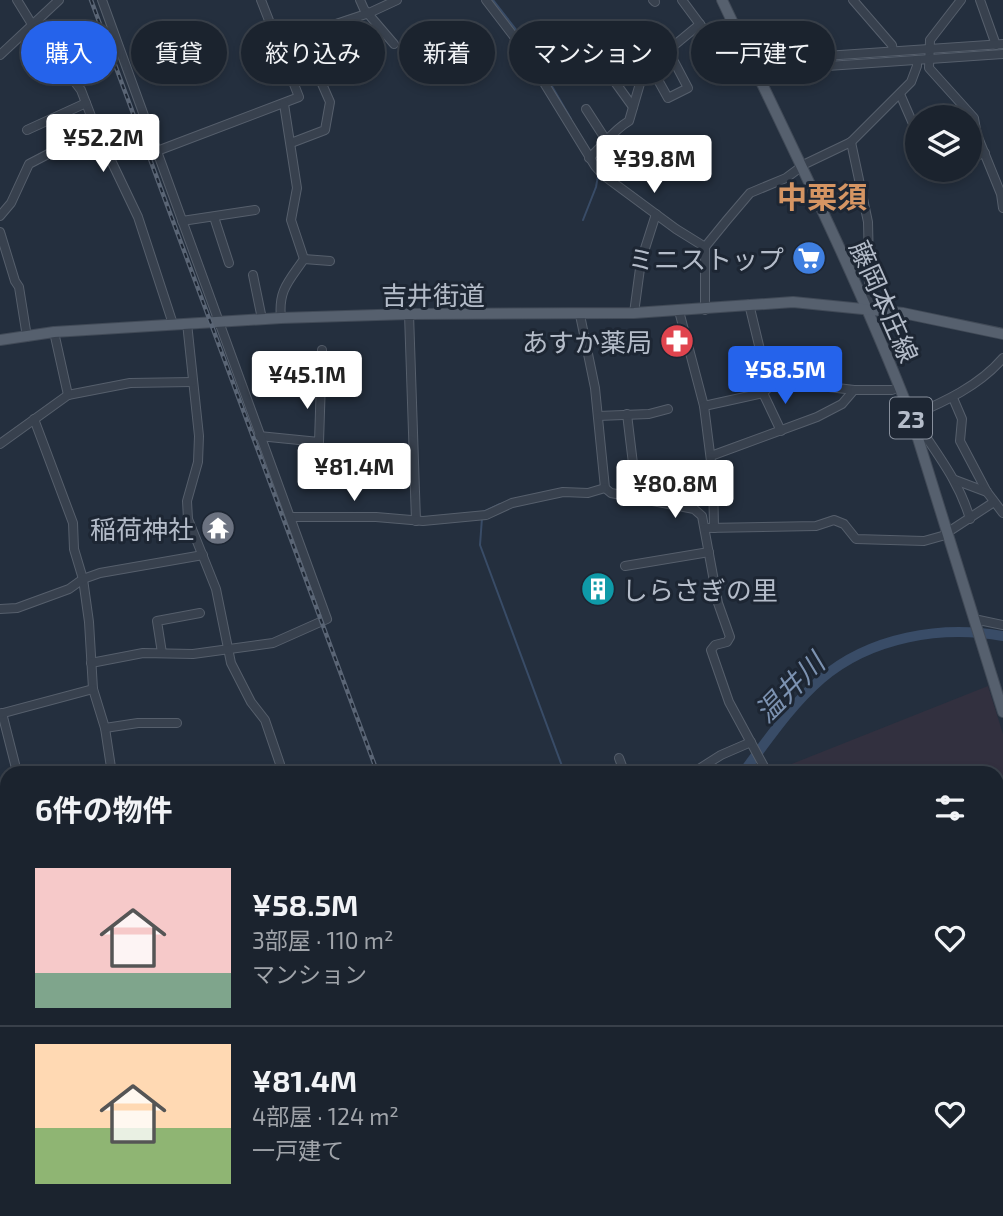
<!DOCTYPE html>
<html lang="ja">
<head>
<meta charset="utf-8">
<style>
  body { margin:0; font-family:"Exo 2","Noto Sans JP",sans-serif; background:#242b36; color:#f1f3f6; height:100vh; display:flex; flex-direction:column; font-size:26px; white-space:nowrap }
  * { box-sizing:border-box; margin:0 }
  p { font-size:23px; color:#a0a4aa }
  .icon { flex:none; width:38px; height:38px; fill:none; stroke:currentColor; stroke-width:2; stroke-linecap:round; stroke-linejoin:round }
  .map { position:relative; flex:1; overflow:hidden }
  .details { position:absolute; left:0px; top:766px; width:1004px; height:450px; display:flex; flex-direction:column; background:#1b232e; border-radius:21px 21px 0 0; box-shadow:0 4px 10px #0003,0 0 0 2px #39404a }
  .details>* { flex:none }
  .guide { position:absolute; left:21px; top:21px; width:962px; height:63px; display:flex; gap:14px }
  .buttons { position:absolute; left:905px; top:105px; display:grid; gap:14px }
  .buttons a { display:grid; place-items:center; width:77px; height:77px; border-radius:50%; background:#1b232e; box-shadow:0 4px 10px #0003,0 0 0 2px #39404a; font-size:35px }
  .price { position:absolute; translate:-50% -60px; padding:0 16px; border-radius:7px; background:#fff; color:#222; font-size:23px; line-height:46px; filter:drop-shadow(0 2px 4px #0008) }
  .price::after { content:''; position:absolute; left:50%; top:42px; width:21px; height:16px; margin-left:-10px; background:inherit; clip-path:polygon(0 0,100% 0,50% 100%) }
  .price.active { background:#2563eb; color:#fff }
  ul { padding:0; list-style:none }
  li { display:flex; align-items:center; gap:21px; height:175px; padding:0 35px }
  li+li { border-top:2px solid #39404a }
  li span { display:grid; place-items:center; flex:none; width:196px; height:140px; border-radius:0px; color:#555 }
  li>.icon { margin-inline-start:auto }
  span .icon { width:84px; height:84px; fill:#fffc; stroke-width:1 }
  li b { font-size:30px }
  h2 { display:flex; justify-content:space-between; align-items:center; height:84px; padding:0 35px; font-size:30px }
  .pill { padding:0 24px; border-radius:32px; background:#1b232e; box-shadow:0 4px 10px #0003,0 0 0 2px #39404a; font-size:24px; line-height:63px }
  .pill.active { background:#2563eb; color:#fff }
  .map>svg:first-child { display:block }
  .medical { fill:#32303f }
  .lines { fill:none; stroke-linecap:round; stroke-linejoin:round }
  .stream { stroke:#394c67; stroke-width:2 }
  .river { stroke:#394c67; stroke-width:10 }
  .minor-casing { stroke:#565f6c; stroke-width:10 }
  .major-casing { stroke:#414a57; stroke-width:12 }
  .minor { stroke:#38414e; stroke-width:8 }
  .major { stroke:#56606e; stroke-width:10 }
  .rail-casing { stroke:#5a6575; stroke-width:4.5 }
  .rail { stroke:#1d2633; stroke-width:2; stroke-dasharray:5; stroke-linecap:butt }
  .labels { text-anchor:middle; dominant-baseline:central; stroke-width:6; stroke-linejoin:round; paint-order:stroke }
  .shield { fill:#1d2633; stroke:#878f9c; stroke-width:2 }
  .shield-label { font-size:24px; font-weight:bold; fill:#b4bcc9 }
  .poi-label { font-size:26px; fill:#b4bcc9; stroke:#1d2633; text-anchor:end }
  .street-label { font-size:26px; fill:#b4bcc9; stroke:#1d2633 }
  .water-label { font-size:28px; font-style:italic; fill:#7c92b1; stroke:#1d2633 }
  .quarter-label { font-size:30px; font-weight:bold; fill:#d59563; stroke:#1d2633 }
</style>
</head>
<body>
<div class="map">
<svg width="1003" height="1216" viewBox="0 0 1003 1216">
  <rect width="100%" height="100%" fill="#242f3e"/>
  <polygon class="medical" points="988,686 1003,734 1003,823 998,825 998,774 772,773 774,771"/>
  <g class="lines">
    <g class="stream">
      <polyline points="493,0 528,45 571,119"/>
      <polyline points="583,220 596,187 598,176"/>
      <polyline points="483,512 500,504"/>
      <polyline points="482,518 480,545 565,774"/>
      <polyline points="0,812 7,830"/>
      <polyline points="998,854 1003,868"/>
      <polyline points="317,1216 326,1209"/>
    </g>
    <g class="river">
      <path d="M742,774C767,741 790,706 821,679C870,637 941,625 1003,636"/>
      <polyline points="385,1216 387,1209"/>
    </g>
    <g class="minor-casing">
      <g id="minor">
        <polyline points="17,0 33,26 81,90 96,129 138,217 173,324"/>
        <polyline points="360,0 364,9 394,44"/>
        <polyline points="486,0 522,47 595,166 603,175 676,229 705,247"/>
        <polyline points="653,0 655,2"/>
        <polyline points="682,0 719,50 744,79"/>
        <polyline points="853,0 892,45 893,51"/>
        <polyline points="961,0 930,40 929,68 974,118 977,135 1001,194 1003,208"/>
        <polyline points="980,0 996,45"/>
        <polyline points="279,43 369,13 397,0"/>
        <polyline points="0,55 59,0"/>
        <polyline points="751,61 1003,44"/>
        <polyline points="648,62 668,98 688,88 668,50"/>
        <polyline points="755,71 1003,54"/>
        <polyline points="900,94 917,133"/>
        <polyline points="633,107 602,64 625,48 642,73"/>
        <polyline points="586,109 606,140"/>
        <polyline points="27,130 86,103"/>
        <polyline points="851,142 868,222 870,309"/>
        <polyline points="291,143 325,130 330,102 300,34"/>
        <polyline points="157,151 299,97 261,0"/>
        <path d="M589,158C604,145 612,131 629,121L646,63L671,48L700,24"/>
        <polyline points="970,158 985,153"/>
        <polyline points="0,216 11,203 29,164 96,129"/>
        <polyline points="214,217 229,263"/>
        <polyline points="182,221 255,210"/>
        <polyline points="0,232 15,281 19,287 27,337"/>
        <polyline points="304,259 330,261"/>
        <polyline points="253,275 262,319"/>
        <polyline points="749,304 769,387"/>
        <polyline points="705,310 705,247 727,220 750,193 786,178 805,164 851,142 911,82 917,66 917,60"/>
        <polyline points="679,311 704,406 713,477 714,528"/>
        <polyline points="634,313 641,261 656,214"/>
        <polyline points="409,314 416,521"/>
        <polyline points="580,315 595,388 605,488 611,493 694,509 702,516 718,603 730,637 727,642 715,645 711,650 729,702 768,774"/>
        <path d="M281,318C278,290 289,281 304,259L291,220L297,188L284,104"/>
        <polyline points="187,323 199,436 198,462 187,501 188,519 216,589 231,663 251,702 265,720 280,764 279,774"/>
        <polyline points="54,332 68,395"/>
        <polyline points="763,393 781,431"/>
        <polyline points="953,398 962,419 960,441 987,492 1003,513"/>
        <polyline points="704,406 763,393 771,385 791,374 829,387 854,390"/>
        <polyline points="627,414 637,497"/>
        <polyline points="598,416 649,414 668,409"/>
        <path d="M911,416C944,402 979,386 1003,358"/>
        <polyline points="34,419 73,523 74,549 83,579 89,622 93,689 105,728 112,774"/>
        <path d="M913,424L920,428C940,458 960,484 970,519"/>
        <polyline points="259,436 319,442 322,350"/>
        <polyline points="0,444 68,395 130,383 192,382"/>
        <polyline points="711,456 817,417 842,404 854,390 892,390 899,387"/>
        <polyline points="955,480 987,492"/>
        <polyline points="291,517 376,517 423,521 486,515 512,503 563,492 588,493 605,488"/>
        <polyline points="705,528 816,526 834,520 844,524 856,539 924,541 942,536 994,502"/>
        <polyline points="625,566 709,552"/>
        <polyline points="0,609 17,608 69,589 83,579 100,573 203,555"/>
        <polyline points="974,619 1003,625"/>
        <polyline points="162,653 157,621 200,613"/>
        <polyline points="91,663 143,653 193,654 273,643 327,619 102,0"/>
        <polyline points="2,713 17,772"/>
        <polyline points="0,714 93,689"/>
        <polyline points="105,728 138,723 177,723"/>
        <polyline points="619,758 625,774"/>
        <polyline points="691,774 721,755 751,742"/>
        <polyline points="0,783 7,804"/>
        <polyline points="998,835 1003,833"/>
        <polyline points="0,992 7,994"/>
        <polyline points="0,1008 7,1010"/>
        <polyline points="998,1094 1003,1092"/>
        <polyline points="745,1209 748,1216"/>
        <polyline points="850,1209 879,1216"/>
      </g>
    </g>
    <g class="major-casing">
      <g id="major">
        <path d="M722,0C787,137 856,274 911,416L1003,712"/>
        <polyline points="0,340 54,332 281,318 409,314 634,313 793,302 903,313 1003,334"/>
      </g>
    </g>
    <use href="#minor" class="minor"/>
    <use href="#major" class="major"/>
    <g class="rail-casing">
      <g id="rail">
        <polyline points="91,0 378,774"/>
        <polyline points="0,1002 7,1003"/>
        <polyline points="538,1209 540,1216"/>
        <polyline points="876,1209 906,1216"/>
        <polyline points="901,1209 929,1216"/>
      </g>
    </g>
    <use href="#rail" class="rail"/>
  </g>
  <defs>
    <g id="supermarket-disc" transform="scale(1.75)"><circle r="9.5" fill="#3f7fe0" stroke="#1d2633"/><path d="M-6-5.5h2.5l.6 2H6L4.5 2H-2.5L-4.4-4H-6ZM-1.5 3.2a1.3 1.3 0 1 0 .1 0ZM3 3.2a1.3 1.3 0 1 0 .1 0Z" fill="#fff"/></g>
    <g id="pharmacy-disc" transform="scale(1.75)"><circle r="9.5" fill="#e0444e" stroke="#1d2633"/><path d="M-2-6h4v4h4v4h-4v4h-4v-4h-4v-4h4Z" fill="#fff"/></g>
    <g id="temple-disc" transform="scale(1.75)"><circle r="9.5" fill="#6b7280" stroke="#1d2633"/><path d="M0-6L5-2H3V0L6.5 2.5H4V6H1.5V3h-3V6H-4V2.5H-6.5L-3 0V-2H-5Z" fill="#fff"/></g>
    <g id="building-disc" transform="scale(1.75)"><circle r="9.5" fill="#0f9aa8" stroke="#1d2633"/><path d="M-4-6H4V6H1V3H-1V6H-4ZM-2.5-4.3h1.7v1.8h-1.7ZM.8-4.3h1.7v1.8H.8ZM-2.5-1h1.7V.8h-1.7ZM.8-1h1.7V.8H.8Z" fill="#fff"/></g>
  </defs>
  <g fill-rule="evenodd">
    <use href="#supermarket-disc" x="809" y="258"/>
    <use href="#pharmacy-disc" x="677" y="341"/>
    <use href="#temple-disc" x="218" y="528"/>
    <use href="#building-disc" x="598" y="589"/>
  </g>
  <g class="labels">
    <rect class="shield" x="890" y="397.5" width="42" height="41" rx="5"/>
    <g class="shield-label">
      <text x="911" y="418">23</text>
    </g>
    <g class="poi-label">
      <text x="784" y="258">ミニストップ</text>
      <text x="652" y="341">あすか薬局</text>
      <text x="194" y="528">稲荷神社</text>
      <text x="622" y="589" text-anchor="start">しらさぎの里</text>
    </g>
    <g class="street-label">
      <text x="433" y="294">吉井街道</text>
      <text transform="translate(885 301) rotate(66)">藤岡本庄線</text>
    </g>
    <g class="water-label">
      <text transform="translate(789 687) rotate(-45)">温井川</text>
    </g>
    <g class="quarter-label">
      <text x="822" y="196">中栗須</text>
    </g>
  </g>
</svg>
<div class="buttons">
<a><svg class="icon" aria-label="layers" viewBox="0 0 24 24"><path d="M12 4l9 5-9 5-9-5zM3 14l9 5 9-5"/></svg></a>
</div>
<b class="price" style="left:103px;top:174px">¥52.2M</b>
<b class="price" style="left:654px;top:195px">¥39.8M</b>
<b class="price active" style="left:785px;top:406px">¥58.5M</b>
<b class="price" style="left:307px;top:411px">¥45.1M</b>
<b class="price" style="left:354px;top:503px">¥81.4M</b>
<b class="price" style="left:675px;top:520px">¥80.8M</b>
<div class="guide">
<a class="pill active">購入</a>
<a class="pill">賃貸</a>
<a class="pill">絞り込み</a>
<a class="pill">新着</a>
<a class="pill">マンション</a>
<a class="pill">一戸建て</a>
</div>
<section class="details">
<h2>6件の物件<svg class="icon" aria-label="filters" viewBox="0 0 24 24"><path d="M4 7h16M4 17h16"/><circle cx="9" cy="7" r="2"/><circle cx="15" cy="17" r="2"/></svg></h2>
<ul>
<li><span style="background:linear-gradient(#f6c9c9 75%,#7fa58c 0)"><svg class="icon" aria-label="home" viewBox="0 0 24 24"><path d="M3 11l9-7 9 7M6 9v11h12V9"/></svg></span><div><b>¥58.5M</b><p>3部屋 · 110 m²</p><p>マンション</p></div><svg class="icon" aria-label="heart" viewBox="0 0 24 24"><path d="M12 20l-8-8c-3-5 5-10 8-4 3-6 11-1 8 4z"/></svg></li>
<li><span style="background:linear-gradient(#ffd9b3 60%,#8fb573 0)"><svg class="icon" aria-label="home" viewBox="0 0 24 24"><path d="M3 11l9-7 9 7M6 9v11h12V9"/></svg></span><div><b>¥81.4M</b><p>4部屋 · 124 m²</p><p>一戸建て</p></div><svg class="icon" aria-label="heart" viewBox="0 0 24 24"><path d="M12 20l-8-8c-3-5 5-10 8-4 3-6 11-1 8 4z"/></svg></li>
</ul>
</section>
</div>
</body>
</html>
